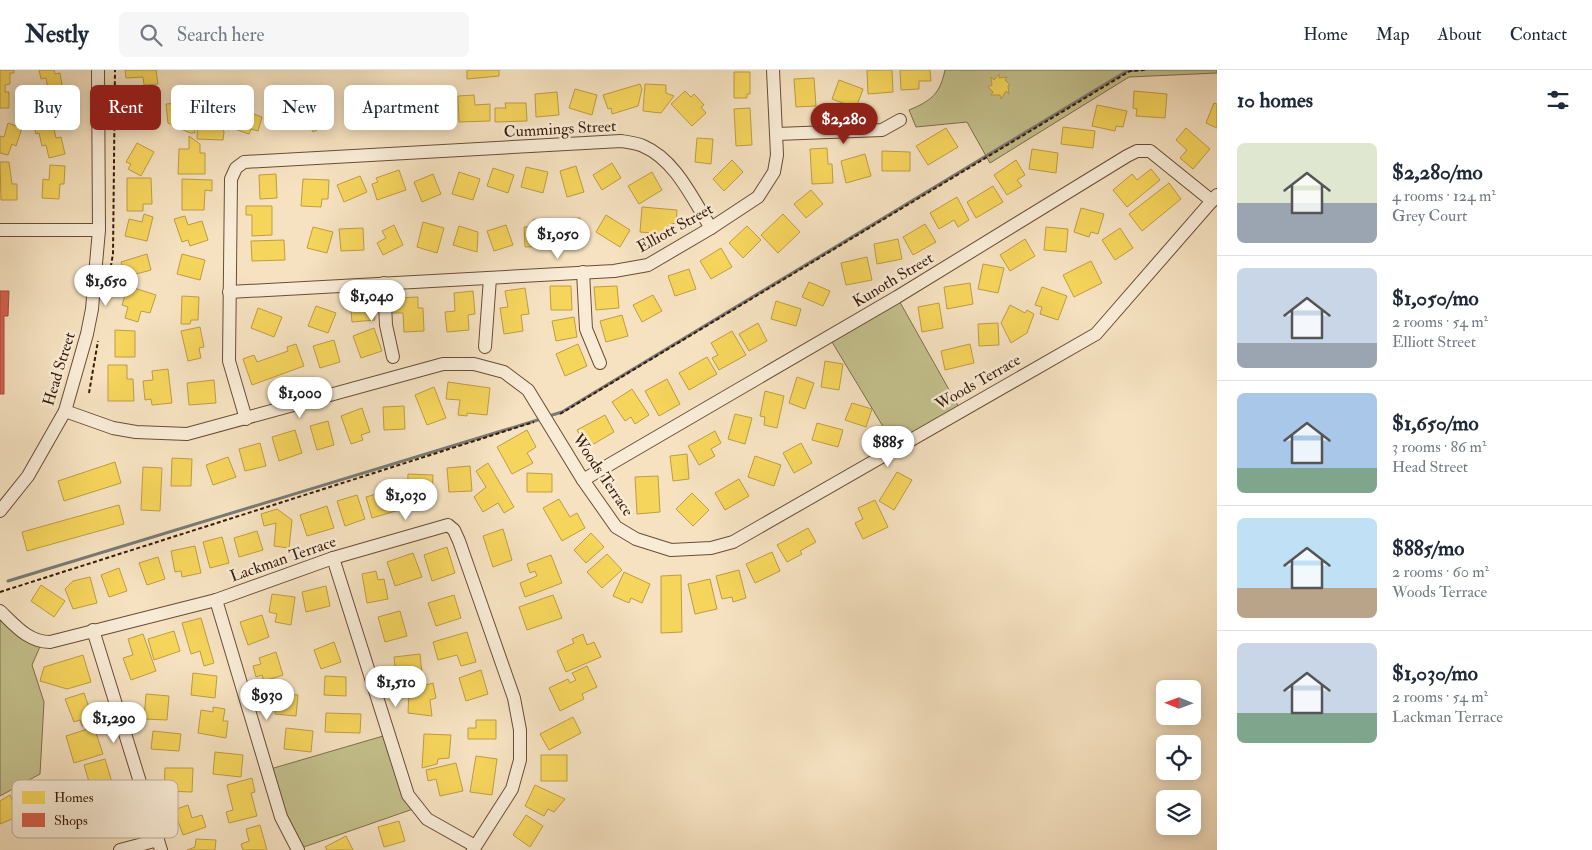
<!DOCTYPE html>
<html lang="en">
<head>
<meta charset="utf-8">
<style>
  body { margin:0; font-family:"IM FELL Double Pica",serif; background:#f6f6f7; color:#1f2937; height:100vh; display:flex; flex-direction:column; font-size:19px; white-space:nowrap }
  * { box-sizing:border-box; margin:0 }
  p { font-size:16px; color:#747a83 }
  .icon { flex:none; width:28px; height:28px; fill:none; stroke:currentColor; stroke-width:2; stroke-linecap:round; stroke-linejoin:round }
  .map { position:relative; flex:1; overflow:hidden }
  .side { display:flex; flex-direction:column; background:#fff; width:375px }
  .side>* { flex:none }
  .hud { position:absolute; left:15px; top:15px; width:475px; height:45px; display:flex; gap:10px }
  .needle { width:32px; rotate:271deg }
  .buttons { position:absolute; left:1156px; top:610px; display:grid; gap:10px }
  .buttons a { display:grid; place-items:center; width:45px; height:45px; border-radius:8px; background:#fff; box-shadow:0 2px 12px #0003; font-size:25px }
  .price { position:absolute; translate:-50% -42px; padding:0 11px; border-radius:18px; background:#fff; color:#222; font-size:16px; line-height:32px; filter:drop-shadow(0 1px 2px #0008) }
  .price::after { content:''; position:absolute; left:50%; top:30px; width:15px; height:11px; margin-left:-8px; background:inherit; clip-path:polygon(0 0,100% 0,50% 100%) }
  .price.active { background:#8f2418; color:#fff }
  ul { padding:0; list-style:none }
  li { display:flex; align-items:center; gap:15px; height:125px; padding:0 20px }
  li+li { border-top:1px solid #e0e1e3 }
  li span { display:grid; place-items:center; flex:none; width:140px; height:100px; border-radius:8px; color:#555 }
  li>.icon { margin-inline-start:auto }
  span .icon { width:60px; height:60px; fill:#fffc; stroke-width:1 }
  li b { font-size:21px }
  h2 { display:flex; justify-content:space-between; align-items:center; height:60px; padding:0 20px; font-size:21px }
  .chip { padding:0 18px; border-radius:8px; background:#fff; box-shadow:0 2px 12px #0003; font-size:18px; line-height:45px }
  .chip.active { background:#8f2418; color:#fff }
  header { display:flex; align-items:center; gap:30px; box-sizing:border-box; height:70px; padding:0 25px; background:#fff; border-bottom:1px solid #e0e1e3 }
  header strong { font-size:24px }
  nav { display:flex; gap:28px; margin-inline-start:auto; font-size:18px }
  .search { width:350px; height:45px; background:#f6f6f7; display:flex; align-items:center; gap:12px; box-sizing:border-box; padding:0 18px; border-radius:8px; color:#747a83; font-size:19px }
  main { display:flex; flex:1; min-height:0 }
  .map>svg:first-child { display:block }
  .green { fill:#c4c18d; stroke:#806e4a }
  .homes { fill:#f6d55c; stroke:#be9d42 }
  .shops { fill:#d6604d; stroke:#a84b38 }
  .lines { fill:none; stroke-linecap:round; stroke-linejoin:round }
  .stream { stroke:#797b75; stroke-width:3 }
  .minor-casing { stroke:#6a4c36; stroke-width:14 }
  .path { stroke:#3b1a07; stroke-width:2; stroke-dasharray:4 2.5; stroke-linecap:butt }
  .minor { stroke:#f9ecd7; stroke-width:12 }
  .labels { text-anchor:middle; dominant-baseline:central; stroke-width:5; stroke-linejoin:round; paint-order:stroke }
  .street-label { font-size:16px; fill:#3b1a07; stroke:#f9ecd7 }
  .key { fill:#f9ecd7; stroke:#c0ad99; stroke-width:1 }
  .key-label { font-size:14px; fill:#3b1a07 }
</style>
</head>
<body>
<header>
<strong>Nestly</strong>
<div class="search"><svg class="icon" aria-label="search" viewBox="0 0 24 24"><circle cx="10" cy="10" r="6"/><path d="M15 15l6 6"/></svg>Search here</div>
<nav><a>Home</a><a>Map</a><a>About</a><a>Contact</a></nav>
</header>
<main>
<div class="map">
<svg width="1217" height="780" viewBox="0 0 1217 780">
  <rect width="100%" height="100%" fill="#f6e2c1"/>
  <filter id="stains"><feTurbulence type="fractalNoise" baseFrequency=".004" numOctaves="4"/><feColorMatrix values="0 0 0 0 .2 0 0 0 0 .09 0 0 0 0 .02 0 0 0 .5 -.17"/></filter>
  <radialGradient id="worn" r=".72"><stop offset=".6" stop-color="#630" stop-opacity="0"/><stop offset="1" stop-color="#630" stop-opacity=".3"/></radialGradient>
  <g class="green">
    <path d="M945,0H1217V3L1129,7L990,93L967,52L916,57L909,40C931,31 940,24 945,0Z"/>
    <polygon points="897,227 961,341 896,378 829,267"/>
    <polygon points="0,541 42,572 32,595 44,632 40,704 0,726"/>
    <polygon points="390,664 416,738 298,779 267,700"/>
  </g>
  <g class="homes">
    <polygon points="0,0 14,0 14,3 10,3 10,14 5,15 5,22 9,22 9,38 0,38"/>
    <polygon points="39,0 54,0 55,4 60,3 63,21 49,24 46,8 41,9"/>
    <polygon points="125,0 156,0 158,14 144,15 143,7 126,8"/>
    <polygon points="467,0 499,0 499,6 467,9"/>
    <polygon points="867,0 892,0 893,22 868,24"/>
    <polygon points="900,0 930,0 931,11 919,11 919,19 901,20"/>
    <polygon points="734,2 750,2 750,24 747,24 747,28 734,28"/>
    <polygon points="999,4 999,8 1007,7 1005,10 1010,15 1008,16 1009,24 1006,21 1001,29 1000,25 991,25 993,22 988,17 992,15 991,7 994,10"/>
    <polygon points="814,8 816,36 796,37 794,9"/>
    <polygon points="839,10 863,19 856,38 832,29"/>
    <polygon points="640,14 642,19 638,36 612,44 611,38 608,39 603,25"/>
    <polygon points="645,14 666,15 666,23 674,26 661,43 643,41"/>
    <polygon points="575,19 597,25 592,45 569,38"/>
    <polygon points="685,21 691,27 694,24 704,35 701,37 706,43 692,56 671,34"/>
    <polygon points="1134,21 1167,24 1165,48 1136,46 1137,39 1133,38"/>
    <polygon points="557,22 559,45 536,47 535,24"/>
    <polygon points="474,25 475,35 490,34 490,51 459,52 458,26"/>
    <polygon points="419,27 437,27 438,57 420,57"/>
    <polygon points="362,28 364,55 346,56 345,29"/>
    <polygon points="197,31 198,44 193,45 195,63 190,63 168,53 166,34"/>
    <polygon points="399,31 406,49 384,57 377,40"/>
    <polygon points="242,32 254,35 251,43 262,47 258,61 251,59 249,64 237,60 238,55 233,53 238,37 240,38"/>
    <polygon points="320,33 331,53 313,62 302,43"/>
    <polygon points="505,33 526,33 527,51 495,52 495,38 506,38"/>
    <polygon points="1214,33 1217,34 1217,58 1206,53"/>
    <polygon points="1097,35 1127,41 1123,57 1116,56 1115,61 1092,56"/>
    <polygon points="132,37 149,37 149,57 133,58"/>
    <polygon points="750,38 752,75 736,76 734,39"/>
    <rect x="272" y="41" width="22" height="18"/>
    <polygon points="47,42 51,59 54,59 56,68 61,67 65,84 49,88 46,75 42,76 39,63 36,64 32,46"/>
    <polygon points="198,47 217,48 224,62 223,70 197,69"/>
    <polygon points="8,53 22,58 16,76 12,74 8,85 0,83 0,66 4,67"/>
    <polygon points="1063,57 1095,61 1093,78 1061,74"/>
    <polygon points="946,58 958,77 928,95 916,76"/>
    <polygon points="1186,58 1210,79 1193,99 1180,88 1187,80 1176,70"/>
    <polygon points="189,66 200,74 200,83 205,83 205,104 178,104 179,79 189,79"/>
    <polygon points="697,68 713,69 711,94 695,92"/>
    <polygon points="137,73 154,82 141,106 128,99 131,94 126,92"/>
    <polygon points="827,78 828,94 832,94 833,113 812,114 810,79"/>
    <polygon points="1032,79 1058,83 1056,103 1029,99"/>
    <polygon points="882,81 910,82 910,101 882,101"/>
    <polygon points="865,84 871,106 846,113 841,91"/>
    <polygon points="732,90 743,102 724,121 713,109"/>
    <polygon points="1016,90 1025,105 1017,110 1022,116 1007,125 994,105"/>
    <polygon points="0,92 9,92 12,114 17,114 17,130 1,130"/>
    <polygon points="612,93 621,108 602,120 593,105"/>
    <polygon points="50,95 65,96 64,114 60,114 59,129 42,128 43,109 49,110"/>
    <polygon points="576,96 584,122 567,127 560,101"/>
    <polygon points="526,97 548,102 543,123 521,117"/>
    <polygon points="493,98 514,105 508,123 487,116"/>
    <polygon points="1151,99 1160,110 1127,137 1113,120 1132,104 1137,110"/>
    <polygon points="399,100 406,120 377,130 372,114 378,112 376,108"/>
    <polygon points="459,102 480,109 473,130 452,124"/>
    <polygon points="652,102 662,120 639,134 628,116"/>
    <polygon points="276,104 277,128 260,129 259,105"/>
    <polygon points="433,104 441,124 422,132 414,112"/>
    <polygon points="360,106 367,122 344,132 337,115"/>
    <polygon points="127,108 151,108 152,134 143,134 143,141 127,141"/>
    <polygon points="182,109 212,110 212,121 205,120 204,140 182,140"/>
    <polygon points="303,109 329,110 328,129 322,129 321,137 301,136"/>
    <polygon points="1169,113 1181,129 1142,161 1129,144"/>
    <polygon points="993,116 1003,132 976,148 967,132"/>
    <polygon points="811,120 823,134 806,148 794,134"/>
    <polygon points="957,127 969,150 958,157 954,150 939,159 930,143"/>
    <polygon points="246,136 272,136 272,165 252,166 252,145 246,145"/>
    <polygon points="642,137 677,140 676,153 671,154 663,164 640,162"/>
    <polygon points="1081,138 1104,144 1098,164 1091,162 1089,167 1074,162"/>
    <polygon points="144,144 153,147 147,171 125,166 129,149 142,152"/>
    <polygon points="783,144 800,162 778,183 761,165"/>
    <polygon points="606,145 630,160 620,177 596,162"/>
    <polygon points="185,146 188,155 202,151 208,170 190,176 188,170 182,172 174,149"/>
    <polygon points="580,148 581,175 560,176 559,149"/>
    <polygon points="547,149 548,176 525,177 524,157 533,157 533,150"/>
    <polygon points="423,152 444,158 437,183 417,177"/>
    <polygon points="925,154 936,172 913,185 903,167"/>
    <polygon points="394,155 403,175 383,185 377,173 386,168 382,161"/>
    <polygon points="506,155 513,175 494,181 487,161"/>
    <polygon points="459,156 478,162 477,182 453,175"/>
    <polygon points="747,156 761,170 743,188 729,173"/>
    <polygon points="313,157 333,162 327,183 307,178"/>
    <polygon points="1046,157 1068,159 1066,182 1044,180"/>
    <polygon points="363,158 364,180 341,181 339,159"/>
    <polygon points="1120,158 1133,178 1115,190 1102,170"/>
    <polygon points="898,169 902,189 877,194 874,174"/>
    <polygon points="1025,169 1035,186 1010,201 1000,185"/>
    <polygon points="284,170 285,190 252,191 251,171"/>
    <polygon points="721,178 732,197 711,209 700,191"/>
    <polygon points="147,184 151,200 125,207 121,192"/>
    <polygon points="182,184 205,190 200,210 177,204"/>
    <polygon points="867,187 872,210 846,215 841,193"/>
    <polygon points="1091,191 1102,213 1074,227 1063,205"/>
    <polygon points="983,194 1004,198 998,223 978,219"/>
    <polygon points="689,199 696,219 675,226 668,206"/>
    <polygon points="809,212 830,221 823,236 802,227"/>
    <polygon points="970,213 973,234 947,239 944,217"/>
    <polygon points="128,216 156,225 150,243 141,241 138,252 125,248 128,237 122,235"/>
    <polygon points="550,216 571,216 572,240 551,240"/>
    <polygon points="617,216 619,238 596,240 594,217"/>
    <polygon points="1042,217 1067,226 1058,250 1040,244 1042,237 1035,235"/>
    <polygon points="525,218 529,244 521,245 523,261 504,264 500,238 508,237 505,221"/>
    <polygon points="473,221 475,244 468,245 469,260 447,262 445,242 455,241 454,223"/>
    <polygon points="653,225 662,241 642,252 633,235"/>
    <polygon points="182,226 199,227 198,250 191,250 190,254 181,254"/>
    <polygon points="373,227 375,250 352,252 350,229"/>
    <polygon points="418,227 418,238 423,238 424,261 404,262 403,243 393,243 393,228"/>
    <polygon points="776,231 801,239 796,256 771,249"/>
    <polygon points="939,233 943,258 922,262 918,237"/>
    <polygon points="1010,235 1025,243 1027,240 1034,244 1027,263 1011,273 1001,253"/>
    <polygon points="316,236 336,243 328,263 308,256"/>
    <polygon points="258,238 282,247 274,267 251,258"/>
    <polygon points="622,245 628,266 606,272 600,251"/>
    <polygon points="574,247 577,267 556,271 552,251"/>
    <polygon points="758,253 767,271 749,281 739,264"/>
    <polygon points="998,253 999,275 979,276 978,254"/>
    <polygon points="200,257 204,277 199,278 201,288 188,291 181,261"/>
    <polygon points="374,258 382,281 361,288 353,266"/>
    <polygon points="115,260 135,261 135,287 115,287"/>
    <polygon points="732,261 746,285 719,300 712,288 718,285 711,273"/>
    <polygon points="334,270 340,292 320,298 313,276"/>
    <polygon points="296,274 304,296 252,315 243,289 254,285 257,292 288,281 287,277"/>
    <polygon points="578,274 587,296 565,306 556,284"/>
    <polygon points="970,274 974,293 945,300 941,281"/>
    <polygon points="707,287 717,304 689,320 679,303"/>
    <polygon points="825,291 843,294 839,320 821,317"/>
    <polygon points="108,295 127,295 127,309 133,309 134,331 108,331"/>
    <polygon points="168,299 172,333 152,335 151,329 145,330 143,311 153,310 152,301"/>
    <polygon points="797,307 814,313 805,339 789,333"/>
    <polygon points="667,309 680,334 659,346 645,321"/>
    <polygon points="214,310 216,333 189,335 187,313"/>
    <polygon points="448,312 490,318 487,345 467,343 467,346 458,345 460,330 446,329"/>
    <polygon points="434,317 446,348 427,355 415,325"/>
    <polygon points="632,319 649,345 635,354 631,347 625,351 612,332"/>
    <polygon points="765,321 784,326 777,358 764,355 765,347 760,346"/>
    <polygon points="852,333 872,339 866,357 845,350"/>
    <polygon points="404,336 405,359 384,360 383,337"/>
    <polygon points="362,338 370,362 361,365 363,370 351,374 341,346"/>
    <polygon points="735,344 752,348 745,374 728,369"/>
    <polygon points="605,345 614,362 587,378 577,360"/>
    <polygon points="328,351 334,375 317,380 310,356"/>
    <polygon points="817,353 843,360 838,377 812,370"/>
    <polygon points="295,360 302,383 279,391 272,367"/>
    <polygon points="527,360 536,377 527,383 533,393 512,404 497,377"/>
    <polygon points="715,361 721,373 711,379 715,386 699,395 688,376"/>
    <polygon points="260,373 266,396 245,401 239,379"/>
    <polygon points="801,373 812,393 794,403 783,383"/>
    <polygon points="687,384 689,409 673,411 670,386"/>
    <polygon points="755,386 781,395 774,416 748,407"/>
    <polygon points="228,387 236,407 213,415 206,395"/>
    <polygon points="172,388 192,389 191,416 171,416"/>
    <polygon points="115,392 121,413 64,431 58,411"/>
    <polygon points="488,393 514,437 504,443 498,433 483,442 474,427 486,417 476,401"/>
    <polygon points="470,396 472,421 449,422 447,398"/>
    <polygon points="143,397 162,398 160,441 141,440"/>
    <polygon points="897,402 912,410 894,440 879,431"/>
    <polygon points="527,403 552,404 552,422 527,422"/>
    <polygon points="408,404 433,405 432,430 407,430"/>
    <polygon points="658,406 660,442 637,444 635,407"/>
    <polygon points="739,409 749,426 725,440 715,423"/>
    <polygon points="393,419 399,440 372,448 366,427"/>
    <polygon points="692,423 709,440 693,456 676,439"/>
    <polygon points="357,425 365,449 345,456 337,431"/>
    <polygon points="559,429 570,447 577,443 585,458 562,471 543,438"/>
    <polygon points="875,430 888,457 863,469 855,453 863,449 858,438"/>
    <polygon points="119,435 124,454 27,481 22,462"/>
    <polygon points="327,436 334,458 307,466 300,445"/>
    <polygon points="277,439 292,450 289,478 274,476 276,453 264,456 261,444"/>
    <polygon points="808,458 816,472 800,481 802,484 787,492 777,475"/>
    <polygon points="503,459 512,490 493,497 483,466"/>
    <polygon points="257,461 263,480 239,487 234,468"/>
    <polygon points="591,463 604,477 586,493 574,480"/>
    <polygon points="222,467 229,493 210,498 203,472"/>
    <polygon points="195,476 201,503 182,507 181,501 175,502 171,481"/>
    <polygon points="447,477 455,503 432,511 424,485"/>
    <polygon points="772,482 780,501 755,513 746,494"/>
    <polygon points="413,483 422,507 395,516 387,492"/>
    <polygon points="607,484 622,500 602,518 587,502"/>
    <polygon points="551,485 562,513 525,527 520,513 537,506 535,501 530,503 527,494"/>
    <polygon points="158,487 165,509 147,515 139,493"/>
    <polygon points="119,498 127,521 109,527 101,505"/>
    <polygon points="739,500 746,528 733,532 732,527 722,529 716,506"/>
    <polygon points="376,501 378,510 384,509 388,529 367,533 362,504"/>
    <polygon points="624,502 650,514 642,533 631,528 629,533 613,526"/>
    <polygon points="681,505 682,562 661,563 661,506"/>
    <polygon points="90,507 97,533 73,539 65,519 73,511"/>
    <polygon points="710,509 717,539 695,544 688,514"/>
    <polygon points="41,515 65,531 54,547 31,531"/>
    <polygon points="326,516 330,536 306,542 302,522"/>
    <polygon points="272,524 295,527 291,555 275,552 277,544 269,542"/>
    <polygon points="454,525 461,548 436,556 428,533"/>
    <polygon points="553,525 562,548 527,560 519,537"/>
    <polygon points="400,541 407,566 385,572 378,547"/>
    <polygon points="262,545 269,567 248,575 240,552"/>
    <polygon points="201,548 214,593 204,596 200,581 191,584 182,553"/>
    <polygon points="174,561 180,581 154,590 148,569"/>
    <polygon points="467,562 476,592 461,596 457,585 438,590 433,572"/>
    <polygon points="143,564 156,601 131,610 123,588 133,585 128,569"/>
    <polygon points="583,564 587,575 594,572 601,587 566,602 557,581 574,573 572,569"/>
    <polygon points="334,572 341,592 321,599 314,580"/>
    <polygon points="276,582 283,605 264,611 262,605 256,607 253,596 261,594 259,588"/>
    <polygon points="420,584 422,604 396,608 394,587"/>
    <polygon points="83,585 91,612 67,619 40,611 44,597"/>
    <polygon points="587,596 597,617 582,624 584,629 560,641 549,618 568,609 570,613 576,610 572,603"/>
    <polygon points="481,600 488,624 466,631 459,608"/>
    <polygon points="193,603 217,606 215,628 191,625"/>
    <polygon points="325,606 346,607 346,626 324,625"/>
    <polygon points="433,613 436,628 430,630 432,646 408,643 409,620"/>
    <polygon points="84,623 94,652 82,656 80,650 74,652 65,629"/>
    <polygon points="277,623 298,625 296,646 275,644"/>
    <polygon points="146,624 169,626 167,650 144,649"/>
    <polygon points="213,637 225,639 223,651 228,651 226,668 198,663 201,640 213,642"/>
    <polygon points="326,643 361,644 360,663 325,662"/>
    <polygon points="573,647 581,663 549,680 540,664"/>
    <polygon points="476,650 496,650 496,669 468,669 468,658 476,658"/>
    <polygon points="94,657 103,684 74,693 66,666"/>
    <polygon points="286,658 313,661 311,682 284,679"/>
    <polygon points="153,661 181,664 179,681 151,679"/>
    <polygon points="424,664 451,665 449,688 438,689 437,694 422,698"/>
    <polygon points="215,682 243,685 241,707 213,704"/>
    <rect x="541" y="685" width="26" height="26"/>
    <polygon points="476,686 497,689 492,725 470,722"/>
    <polygon points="105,689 114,719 93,725 84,695"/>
    <polygon points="456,693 463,721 440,726 436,709 428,711 426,700"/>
    <polygon points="165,698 193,698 192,722 164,721"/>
    <polygon points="252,708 255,722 251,723 257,746 229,753 226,742 233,740 227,715"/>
    <polygon points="535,715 565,729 554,742 548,739 544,746 525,736"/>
    <polygon points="10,725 19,746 0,754 0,731"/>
    <polygon points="188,735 192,748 202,745 206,757 183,765 174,740"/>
    <polygon points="526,745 543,756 530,777 513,765"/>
    <polygon points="399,751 405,771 384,777 378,757"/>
    <polygon points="260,755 267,780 243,780 241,774 249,771 246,759"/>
    <polygon points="346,766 353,780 327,780 325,777"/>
    <polygon points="196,769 216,770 215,780 187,780 195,777"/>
  </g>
  <polygon class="shops" points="0,221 9,221 8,246 4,246 4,324 0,324"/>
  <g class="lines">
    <g class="stream">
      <polyline points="549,346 562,342 1127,1 1138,0"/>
      <polyline points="8,511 541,349"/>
    </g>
    <g class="minor-casing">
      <g id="minor">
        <polyline points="777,64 882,60 900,50"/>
        <polyline points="0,160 99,160"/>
        <polyline points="583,202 586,259 600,293"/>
        <polyline points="384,213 386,255 393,287"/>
        <polyline points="229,222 614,201 648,195 711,158 758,127 774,102 777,85 773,0"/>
        <polyline points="485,277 490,208"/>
        <polyline points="65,341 113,358 136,362 187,364 443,294 474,294 504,302 528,320 583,410 616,457 636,469 671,480 711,478 733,472 1096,264 1217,125"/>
        <path d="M246,349L229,291L231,109L236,98L244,92L621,71C628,72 637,73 643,76C676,90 693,130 711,158"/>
        <polyline points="583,410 897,227 1127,86 1137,81 1150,81 1212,131"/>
        <polyline points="0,441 28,406 65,341 87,264 92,239 99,160 98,0"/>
        <polyline points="333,488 408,725 427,749 475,776"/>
        <polyline points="216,530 281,747 298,780"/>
        <path d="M0,541C15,555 28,572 50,572L216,530L333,488L448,455L454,460L459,471L514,628L520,660V690L512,719L473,780"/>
        <polyline points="93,560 161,780"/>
        <polyline points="120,780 158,770"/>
      </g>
    </g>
    <g class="path">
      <polyline points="105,229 113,184 115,0"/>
      <polyline points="89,323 98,271"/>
      <polyline points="560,344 1130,1 1146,0"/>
      <polyline points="0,522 534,352"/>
    </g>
    <use href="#minor" class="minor"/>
  </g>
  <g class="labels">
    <g class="street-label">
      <text transform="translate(560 59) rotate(-3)">Cummings Street</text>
      <text transform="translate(675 158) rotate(-29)">Elliott Street</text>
      <text transform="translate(893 210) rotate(-31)">Kunoth Street</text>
      <text transform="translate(59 299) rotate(-73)">Head Street</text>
      <text transform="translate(978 312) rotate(-30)">Woods Terrace</text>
      <text transform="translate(603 405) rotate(56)">Woods Terrace</text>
      <text transform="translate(283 489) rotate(-19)">Lackman Terrace</text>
    </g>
  </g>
  <rect x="12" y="710" width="166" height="58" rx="8" class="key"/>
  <rect x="22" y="721" width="23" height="13" fill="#f6d55c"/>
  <rect x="22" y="743" width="23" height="14" fill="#d6604d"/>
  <g class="key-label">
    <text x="54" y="732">Homes</text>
    <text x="54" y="755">Shops</text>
  </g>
  <rect width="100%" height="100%" filter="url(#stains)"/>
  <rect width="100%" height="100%" fill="url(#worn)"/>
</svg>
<div class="buttons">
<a><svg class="needle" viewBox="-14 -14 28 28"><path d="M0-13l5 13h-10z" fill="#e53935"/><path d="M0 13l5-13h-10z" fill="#747a83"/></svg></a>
<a><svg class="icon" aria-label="locate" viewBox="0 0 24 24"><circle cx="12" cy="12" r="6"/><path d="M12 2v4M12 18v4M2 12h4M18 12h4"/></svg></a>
<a><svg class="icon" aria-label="layers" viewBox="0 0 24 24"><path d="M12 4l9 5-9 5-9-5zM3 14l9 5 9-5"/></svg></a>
</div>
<b class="price active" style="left:844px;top:75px">$2,280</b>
<b class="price" style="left:558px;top:190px">$1,050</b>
<b class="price" style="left:106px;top:237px">$1,650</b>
<b class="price" style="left:372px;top:252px">$1,040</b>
<b class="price" style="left:300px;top:349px">$1,000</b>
<b class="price" style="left:888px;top:398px">$885</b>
<b class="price" style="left:406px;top:451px">$1,030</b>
<b class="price" style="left:396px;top:638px">$1,510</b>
<b class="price" style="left:267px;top:651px">$930</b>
<b class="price" style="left:114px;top:674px">$1,290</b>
<div class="hud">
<a class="chip">Buy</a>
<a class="chip active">Rent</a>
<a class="chip">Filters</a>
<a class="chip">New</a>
<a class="chip">Apartment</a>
</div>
</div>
<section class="side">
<h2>10 homes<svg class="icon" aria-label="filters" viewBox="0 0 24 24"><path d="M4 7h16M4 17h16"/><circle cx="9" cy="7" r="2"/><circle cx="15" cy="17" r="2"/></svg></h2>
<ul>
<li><span style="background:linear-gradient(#dfe7d0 60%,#9aa5b1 0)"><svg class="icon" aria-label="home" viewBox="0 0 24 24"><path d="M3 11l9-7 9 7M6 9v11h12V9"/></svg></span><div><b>$2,280/mo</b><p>4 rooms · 124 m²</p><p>Grey Court</p></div></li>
<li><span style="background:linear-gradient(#c9d6e8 75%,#9aa5b1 0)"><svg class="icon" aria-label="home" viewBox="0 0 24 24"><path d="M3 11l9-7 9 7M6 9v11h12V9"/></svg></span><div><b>$1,050/mo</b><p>2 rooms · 54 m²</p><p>Elliott Street</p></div></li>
<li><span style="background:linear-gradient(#a9c7e8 75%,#7fa58c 0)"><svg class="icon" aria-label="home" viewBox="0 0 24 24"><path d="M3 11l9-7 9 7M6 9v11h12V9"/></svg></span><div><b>$1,650/mo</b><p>3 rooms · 86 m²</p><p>Head Street</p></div></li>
<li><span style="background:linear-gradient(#bfe0f5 70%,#b9a48a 0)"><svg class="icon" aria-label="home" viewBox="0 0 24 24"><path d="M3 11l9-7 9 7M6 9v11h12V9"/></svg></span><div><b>$885/mo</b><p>2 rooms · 60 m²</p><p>Woods Terrace</p></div></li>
<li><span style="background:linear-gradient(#c9d6e8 70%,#7fa58c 0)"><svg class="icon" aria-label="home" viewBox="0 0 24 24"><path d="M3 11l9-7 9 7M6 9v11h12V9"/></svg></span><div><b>$1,030/mo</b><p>2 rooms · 54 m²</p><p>Lackman Terrace</p></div></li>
</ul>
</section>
</main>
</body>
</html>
